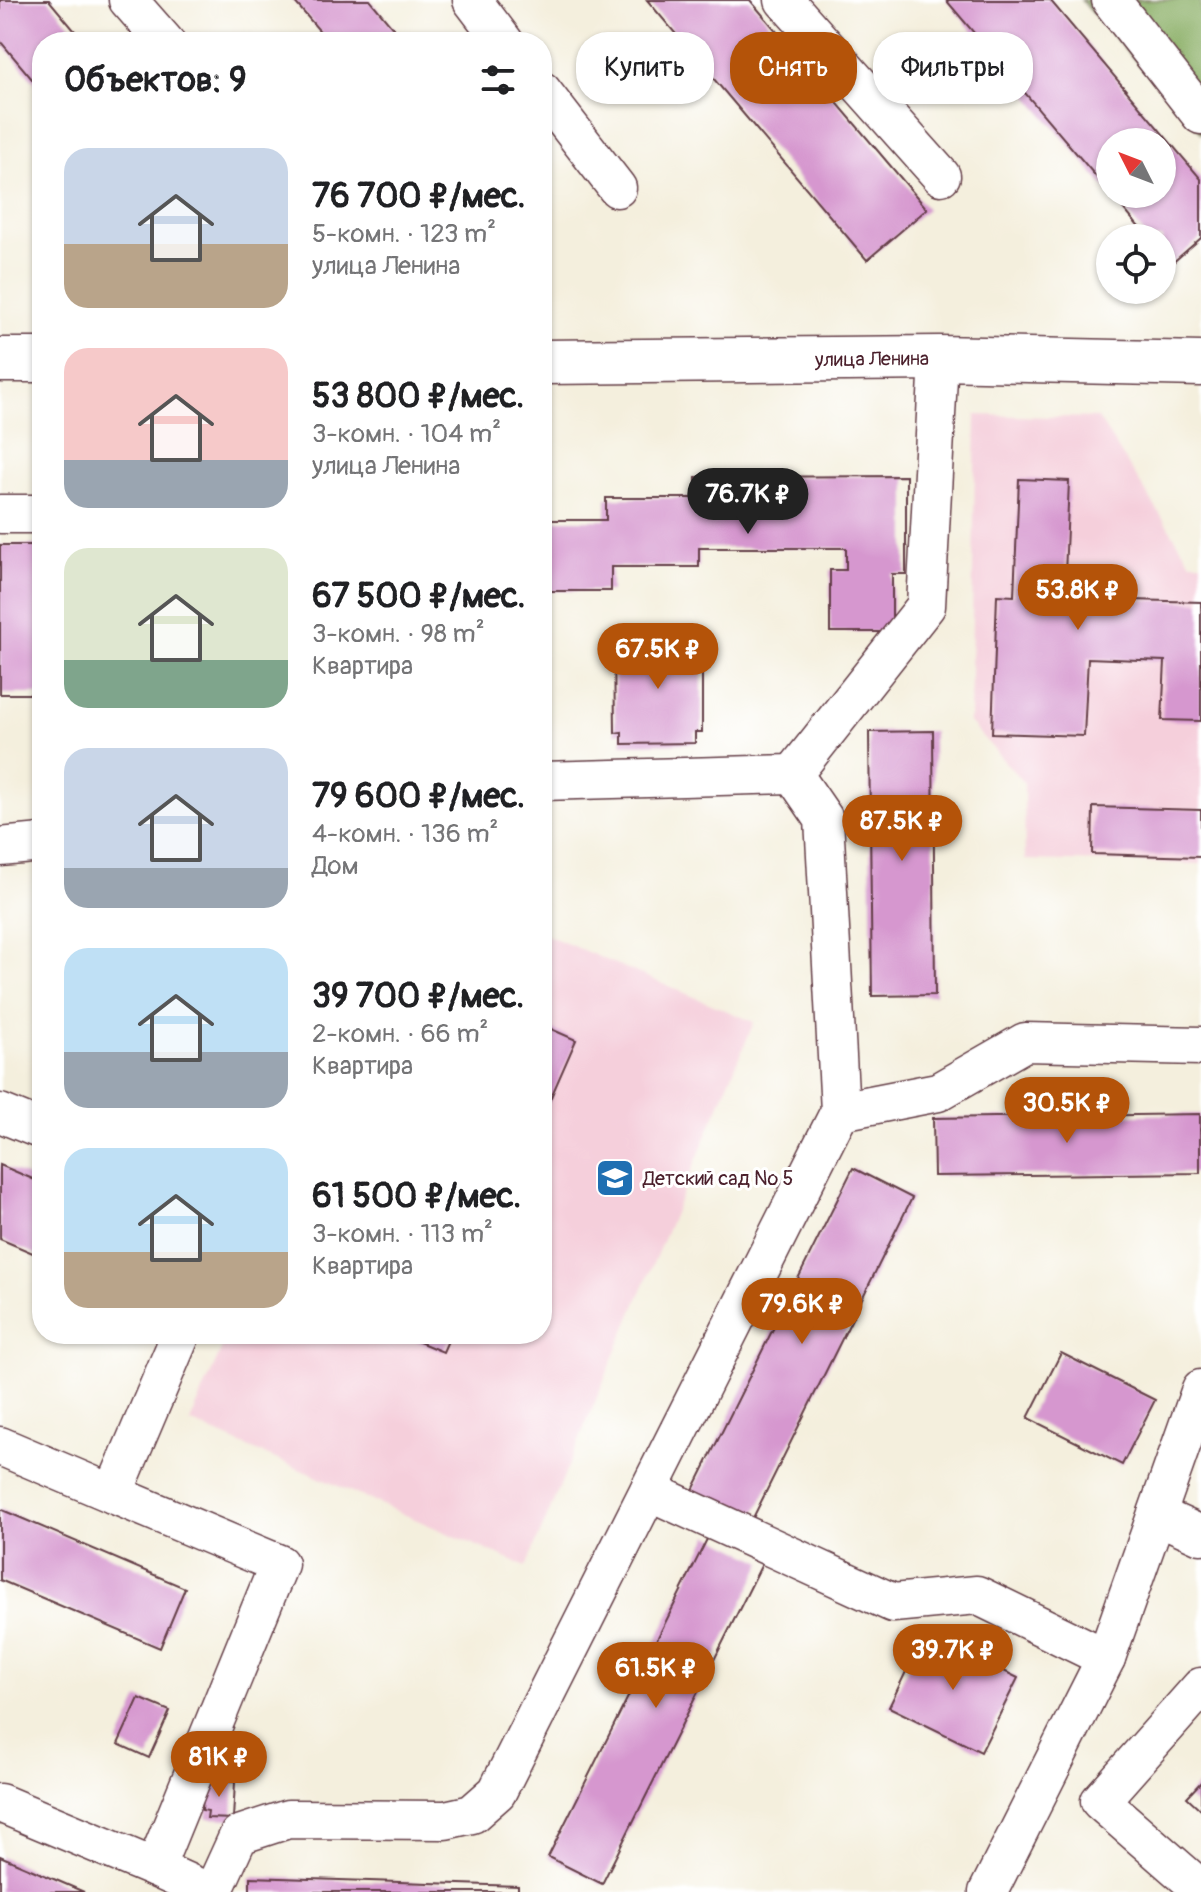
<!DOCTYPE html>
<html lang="ru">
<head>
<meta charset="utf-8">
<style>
  body { margin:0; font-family:Pangolin,sans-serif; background:#f6f6f6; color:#202124; height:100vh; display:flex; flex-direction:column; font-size:30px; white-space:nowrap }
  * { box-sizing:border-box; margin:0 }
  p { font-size:26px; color:#757577 }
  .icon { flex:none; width:44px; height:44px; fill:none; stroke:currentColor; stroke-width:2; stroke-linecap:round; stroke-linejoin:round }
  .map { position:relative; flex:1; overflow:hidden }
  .side { position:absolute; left:32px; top:32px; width:520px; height:1312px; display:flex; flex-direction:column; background:#fff; border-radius:32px; box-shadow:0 2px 6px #0004 }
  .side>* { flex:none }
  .banner { position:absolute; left:576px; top:32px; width:504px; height:72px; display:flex; gap:16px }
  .needle { width:52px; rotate:312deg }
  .fabs { position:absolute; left:1096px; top:128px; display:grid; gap:16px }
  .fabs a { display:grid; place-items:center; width:80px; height:80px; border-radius:50%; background:#fff; box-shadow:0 2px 6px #0004; font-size:40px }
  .price { position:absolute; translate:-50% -68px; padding:0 18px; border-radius:28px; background:#b45309; color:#fff; font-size:26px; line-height:52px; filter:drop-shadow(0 2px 4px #0008) }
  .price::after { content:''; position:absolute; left:50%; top:48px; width:24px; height:18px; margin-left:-12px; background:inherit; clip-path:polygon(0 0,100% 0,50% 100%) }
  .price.selected { background:#222; color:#fff }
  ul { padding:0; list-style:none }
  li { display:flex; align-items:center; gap:24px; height:200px; padding:0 32px }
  li span { display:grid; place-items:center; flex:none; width:224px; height:160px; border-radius:24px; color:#555 }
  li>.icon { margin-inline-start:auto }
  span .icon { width:96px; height:96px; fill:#fffc; stroke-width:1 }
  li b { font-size:34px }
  h2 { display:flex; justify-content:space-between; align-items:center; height:96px; padding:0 32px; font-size:34px }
  .chip { padding:0 28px; border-radius:32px; background:#fff; box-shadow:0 2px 6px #0004; font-size:28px; line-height:72px }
  .chip.selected { background:#b45309; color:#fff }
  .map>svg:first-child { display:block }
  .built { fill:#f5cfdb }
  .forest { fill:#86ac61; stroke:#686646; stroke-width:2 }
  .building { fill:#d697cf }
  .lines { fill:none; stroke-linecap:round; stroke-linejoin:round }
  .minor-casing { stroke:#643e46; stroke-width:41 }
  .major-casing { stroke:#643e46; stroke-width:47 }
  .minor { stroke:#fff; stroke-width:38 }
  .major { stroke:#fff; stroke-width:44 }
  .labels { text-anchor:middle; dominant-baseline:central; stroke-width:6; stroke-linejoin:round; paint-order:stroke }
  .street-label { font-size:20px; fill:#4a1f2b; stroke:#fff }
  .poi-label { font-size:20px; fill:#4a1f2b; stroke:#fff; text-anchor:start }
</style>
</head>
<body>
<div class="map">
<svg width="1201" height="1892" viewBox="0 0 1201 1892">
  <rect width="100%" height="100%" fill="#fff"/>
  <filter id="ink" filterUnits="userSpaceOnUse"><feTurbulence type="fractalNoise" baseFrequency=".0125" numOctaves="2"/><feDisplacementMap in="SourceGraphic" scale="16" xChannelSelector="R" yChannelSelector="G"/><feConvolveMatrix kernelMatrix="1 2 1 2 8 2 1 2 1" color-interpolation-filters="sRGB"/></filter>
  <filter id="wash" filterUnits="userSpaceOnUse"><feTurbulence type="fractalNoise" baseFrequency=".006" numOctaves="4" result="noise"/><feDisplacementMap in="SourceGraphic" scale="32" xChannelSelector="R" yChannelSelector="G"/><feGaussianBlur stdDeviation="1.8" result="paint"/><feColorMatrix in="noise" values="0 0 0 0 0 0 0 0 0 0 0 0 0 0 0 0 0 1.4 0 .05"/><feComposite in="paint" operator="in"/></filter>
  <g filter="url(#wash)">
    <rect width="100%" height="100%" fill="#f4efdd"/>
    <g class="built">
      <polygon points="976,415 1098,418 1191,562 1201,562 1201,864 1025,860 1024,783 970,723"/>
      <polygon points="542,933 754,1022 526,1567 190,1422 228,1334 542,1334"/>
    </g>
    <polygon class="forest" points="1081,0 1201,0 1201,133"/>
    <g id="blocks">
      <g class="building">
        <polygon points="0,0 49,0 84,42 42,42 42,91 0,41"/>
        <polygon points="293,0 370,0 405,42 329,42"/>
        <polygon points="647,0 750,0 927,209 867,260"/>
        <polygon points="946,0 1050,0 1201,179 1201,238 1171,264 1162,254 1162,238 1148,238 1111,194 1162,194 1162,142 1110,142 1110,193"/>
        <polygon points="906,476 906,574 892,574 892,632 830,632 830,570 846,570 846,548 699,548 699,567 611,567 611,591 542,591 542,520 606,520 606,498 696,498 696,477"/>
        <polygon points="1019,479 1069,481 1064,598 1201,602 1201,721 1162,720 1165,661 1088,658 1084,736 992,733 997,595 1014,596"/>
        <rect x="0" y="545" width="42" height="149"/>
        <polygon points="614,640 702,640 702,732 695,732 695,743 622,744 622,732 615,733"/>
        <polygon points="933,731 935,995 872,996 869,732"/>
        <polygon points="1093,807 1201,810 1201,857 1092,854"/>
        <polygon points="542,1025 576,1040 548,1104 542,1101"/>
        <polygon points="1200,1114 1200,1173 934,1176 933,1118"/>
        <polygon points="0,1165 42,1183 42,1257 0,1239"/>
        <polygon points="853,1168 912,1198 750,1524 691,1494"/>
        <polygon points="400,1334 451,1334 443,1352"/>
        <polygon points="1061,1353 1155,1400 1122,1465 1028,1418"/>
        <polygon points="0,1509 185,1588 160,1648 0,1580"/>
        <polygon points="709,1535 763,1562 602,1884 548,1857"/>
        <polygon points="925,1632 1018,1678 981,1752 889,1707"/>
        <polygon points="139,1698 170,1711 149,1758 118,1744"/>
        <polygon points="204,1780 235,1782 233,1819 207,1818 208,1811 202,1810"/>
        <polygon points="1201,1782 1201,1810 1187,1797"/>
        <polygon points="0,1856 84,1892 0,1892"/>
        <polygon points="250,1877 518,1886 518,1892 250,1892"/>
      </g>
    </g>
  </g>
  <g filter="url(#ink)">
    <use href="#blocks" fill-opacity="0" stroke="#643e46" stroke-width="2"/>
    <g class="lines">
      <g class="minor-casing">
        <g id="minor">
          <polyline points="128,0 165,42"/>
          <polyline points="472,0 504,42"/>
          <polyline points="784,0 941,176"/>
          <polyline points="1111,0 1201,115"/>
          <polyline points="542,91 617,188"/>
          <polyline points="0,514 42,514"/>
          <polyline points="542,781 793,774"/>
          <polyline points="0,847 42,843"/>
          <polyline points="840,1111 938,1092 1025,1042 1201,1046"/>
          <polyline points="0,1113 42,1130"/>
          <polyline points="181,1334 113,1494 279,1564 155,1868 208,1892"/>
          <polyline points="0,1446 113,1494"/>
          <polyline points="649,1491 893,1603 977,1595 1106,1658"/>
          <polyline points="1157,1515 1201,1535"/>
          <polyline points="1201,1687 1100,1801 1201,1889"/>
          <polyline points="0,1803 155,1868"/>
          <polyline points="213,1892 239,1835 288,1819 445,1820 472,1814 497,1792 840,1111 824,819 793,774 926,606 939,358"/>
          <polyline points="988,1892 1106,1658 1201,1389"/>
        </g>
      </g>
      <g class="major-casing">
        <g id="major">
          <polyline points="0,360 42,360"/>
          <path id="s1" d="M542,362L939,358L1201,364"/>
        </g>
      </g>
      <use href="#minor" class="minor"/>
      <use href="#major" class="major"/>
    </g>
  </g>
  <defs>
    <g id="school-square" transform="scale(2)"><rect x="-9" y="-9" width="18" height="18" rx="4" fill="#1f6fb2" stroke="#fff"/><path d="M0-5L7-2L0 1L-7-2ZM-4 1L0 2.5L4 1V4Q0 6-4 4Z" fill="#fff"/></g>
  </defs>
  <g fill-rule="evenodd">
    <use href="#school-square" x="615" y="1178"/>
  </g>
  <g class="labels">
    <g class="street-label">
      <text stroke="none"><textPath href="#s1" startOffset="330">улица Ленина</textPath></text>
    </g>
    <g class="poi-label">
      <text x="643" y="1178">Детский сад № 5</text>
    </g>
  </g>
</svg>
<div class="fabs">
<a><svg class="needle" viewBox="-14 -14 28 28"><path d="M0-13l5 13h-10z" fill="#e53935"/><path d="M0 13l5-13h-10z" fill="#757577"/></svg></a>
<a><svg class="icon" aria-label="locate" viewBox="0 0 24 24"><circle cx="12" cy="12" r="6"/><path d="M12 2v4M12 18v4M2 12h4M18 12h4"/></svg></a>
</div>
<b class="price selected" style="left:748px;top:536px">76.7K ₽</b>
<b class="price" style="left:1078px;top:632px">53.8K ₽</b>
<b class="price" style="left:658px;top:691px">67.5K ₽</b>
<b class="price" style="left:902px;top:863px">87.5K ₽</b>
<b class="price" style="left:1067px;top:1145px">30.5K ₽</b>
<b class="price" style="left:802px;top:1346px">79.6K ₽</b>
<b class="price" style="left:953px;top:1692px">39.7K ₽</b>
<b class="price" style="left:656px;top:1710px">61.5K ₽</b>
<b class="price" style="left:219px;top:1799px">81K ₽</b>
<div class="banner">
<a class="chip">Купить</a>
<a class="chip selected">Снять</a>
<a class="chip">Фильтры</a>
</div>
<section class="side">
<h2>Объектов: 9<svg class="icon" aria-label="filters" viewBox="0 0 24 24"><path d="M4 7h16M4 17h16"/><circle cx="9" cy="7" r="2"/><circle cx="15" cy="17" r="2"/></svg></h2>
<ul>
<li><span style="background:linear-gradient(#c9d6e8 60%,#b9a48a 0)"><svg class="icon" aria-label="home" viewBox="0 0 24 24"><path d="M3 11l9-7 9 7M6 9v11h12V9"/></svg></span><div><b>76 700 ₽/мес.</b><p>5-комн. · 123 m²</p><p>улица Ленина</p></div></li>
<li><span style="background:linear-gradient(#f6c9c9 70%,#9aa5b1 0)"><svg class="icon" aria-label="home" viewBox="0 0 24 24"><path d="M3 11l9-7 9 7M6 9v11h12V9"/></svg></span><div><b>53 800 ₽/мес.</b><p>3-комн. · 104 m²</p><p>улица Ленина</p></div></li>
<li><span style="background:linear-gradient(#dfe7d0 70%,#7fa58c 0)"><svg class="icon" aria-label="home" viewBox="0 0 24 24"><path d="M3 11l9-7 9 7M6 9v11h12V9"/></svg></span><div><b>67 500 ₽/мес.</b><p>3-комн. · 98 m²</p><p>Квартира</p></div></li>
<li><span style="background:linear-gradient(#c9d6e8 75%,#9aa5b1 0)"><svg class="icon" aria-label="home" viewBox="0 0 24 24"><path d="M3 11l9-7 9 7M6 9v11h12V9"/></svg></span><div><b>79 600 ₽/мес.</b><p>4-комн. · 136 m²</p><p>Дом</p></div></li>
<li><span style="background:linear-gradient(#bfe0f5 65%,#9aa5b1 0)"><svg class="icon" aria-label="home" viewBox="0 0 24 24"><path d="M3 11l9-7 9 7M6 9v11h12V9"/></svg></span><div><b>39 700 ₽/мес.</b><p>2-комн. · 66 m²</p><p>Квартира</p></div></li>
<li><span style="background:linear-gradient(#bfe0f5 65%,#b9a48a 0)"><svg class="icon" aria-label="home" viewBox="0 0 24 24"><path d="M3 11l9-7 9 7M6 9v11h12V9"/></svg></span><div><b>61 500 ₽/мес.</b><p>3-комн. · 113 m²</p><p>Квартира</p></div></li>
</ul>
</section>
</div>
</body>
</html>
